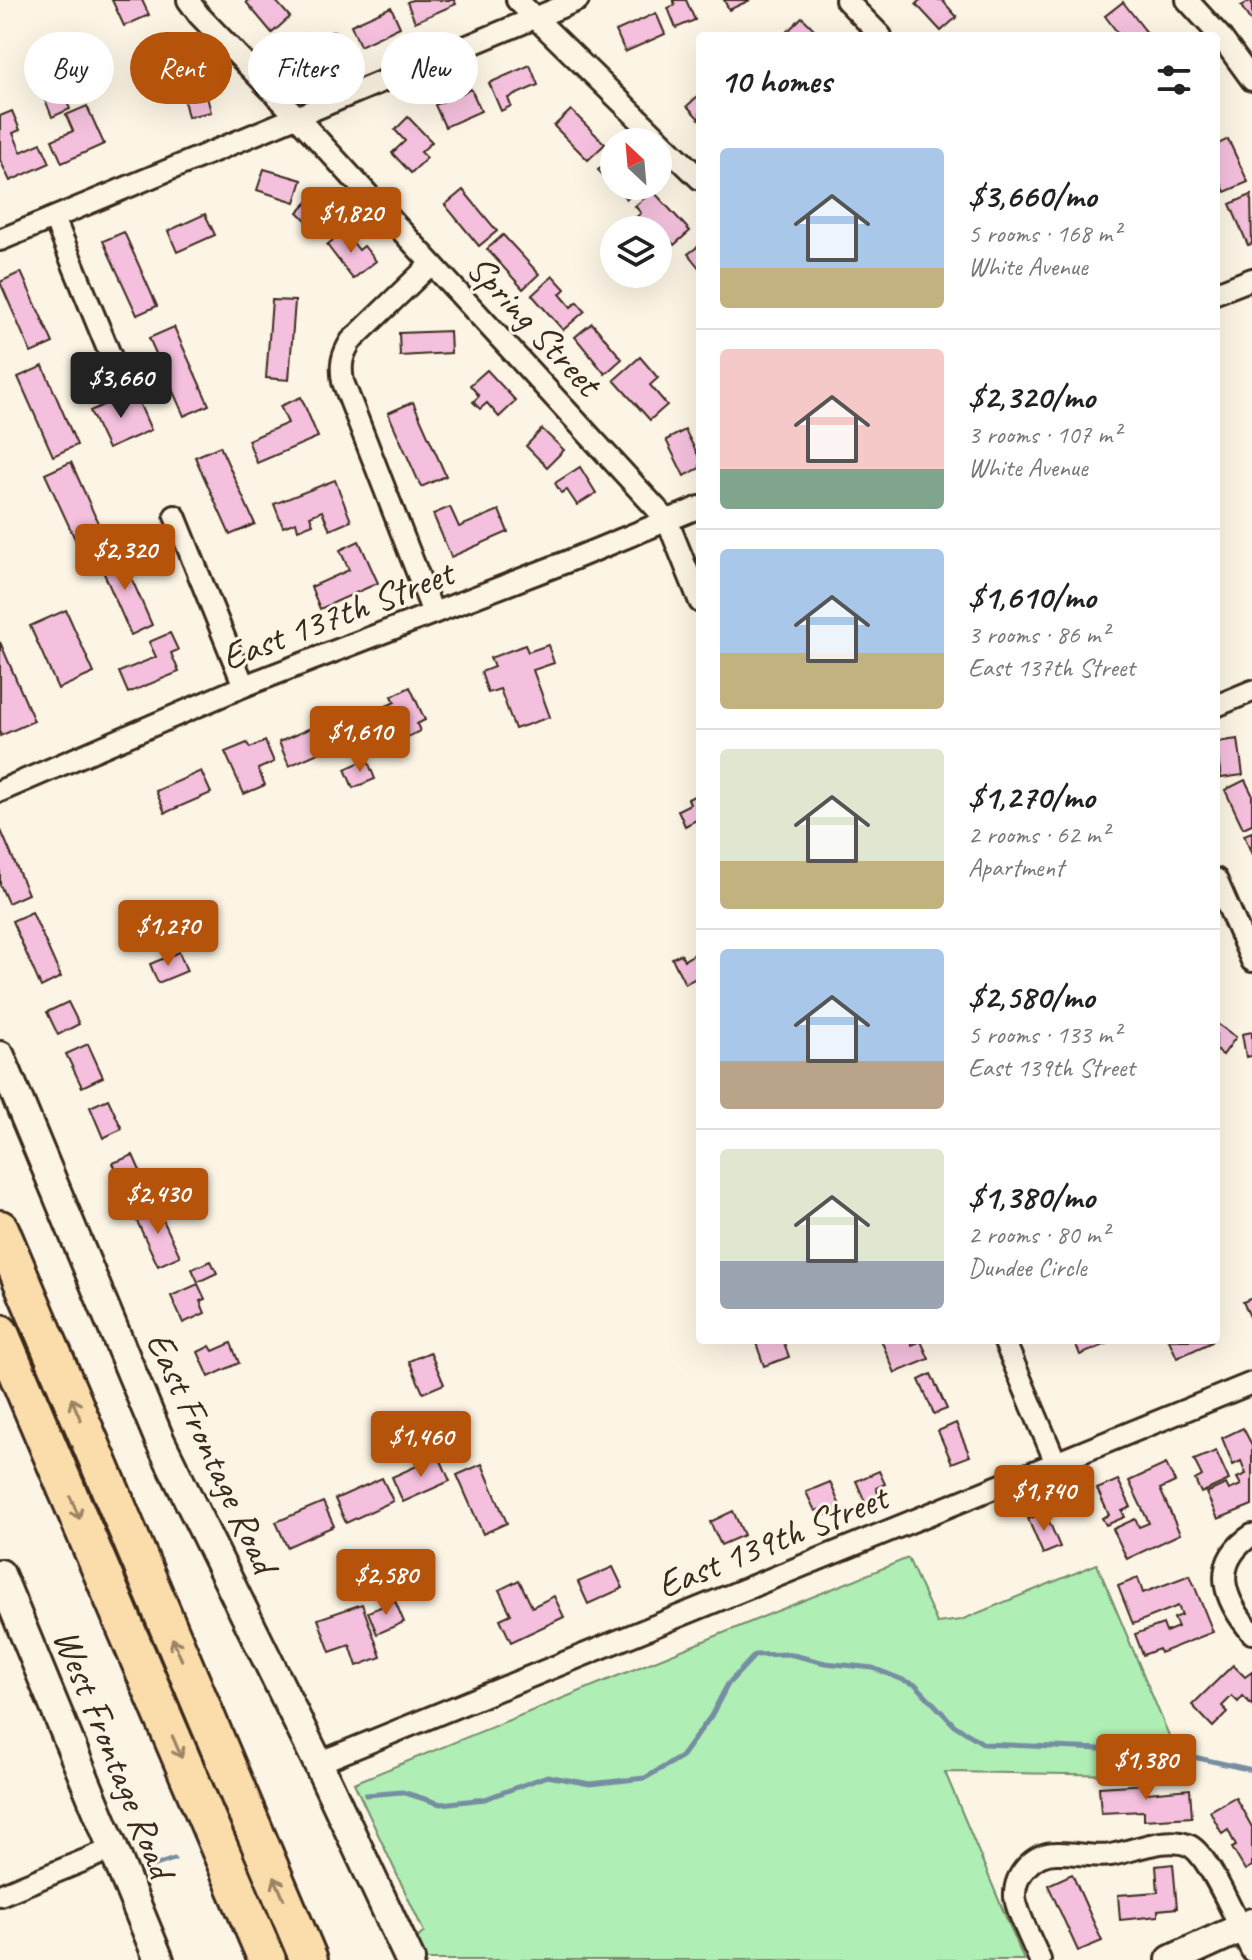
<!DOCTYPE html>
<html lang="en">
<head>
<meta charset="utf-8">
<style>
  body { margin:0; font-family:Caveat,sans-serif; background:#f6f6f6; color:#222; height:100vh; display:flex; flex-direction:column; font-size:30px; white-space:nowrap }
  * { box-sizing:border-box; margin:0 }
  p { font-size:26px; color:#767676 }
  .icon { flex:none; width:44px; height:44px; fill:none; stroke:currentColor; stroke-width:2; stroke-linecap:round; stroke-linejoin:round }
  .map { position:relative; flex:1; overflow:hidden }
  .panel { position:absolute; left:696px; top:32px; width:524px; height:1312px; display:flex; flex-direction:column; background:#fff; border-radius:8px; box-shadow:0 8px 32px #0002 }
  .panel>* { flex:none }
  .top-card { position:absolute; left:24px; top:32px; width:552px; height:72px; display:flex; gap:16px }
  .needle { width:52px; rotate:334deg }
  .buttons { position:absolute; left:600px; top:128px; display:grid; gap:16px }
  .buttons a { display:grid; place-items:center; width:72px; height:72px; border-radius:50%; background:#fff; box-shadow:0 8px 32px #0002; font-size:40px }
  .price { position:absolute; translate:-50% -68px; padding:0 18px; border-radius:8px; background:#b45309; color:#fff; font-size:26px; line-height:52px; filter:drop-shadow(0 2px 4px #0008) }
  .price::after { content:''; position:absolute; left:50%; top:48px; width:24px; height:18px; margin-left:-12px; background:inherit; clip-path:polygon(0 0,100% 0,50% 100%) }
  .price.active { background:#222; color:#fff }
  ul { padding:0; list-style:none }
  li { display:flex; align-items:center; gap:24px; height:200px; padding:0 24px }
  li+li { border-top:2px solid #e0e0e0 }
  li span { display:grid; place-items:center; flex:none; width:224px; height:160px; border-radius:8px; color:#555 }
  li>.icon { margin-inline-start:auto }
  span .icon { width:96px; height:96px; fill:#fffc; stroke-width:1 }
  li b { font-size:34px }
  h2 { display:flex; justify-content:space-between; align-items:center; height:96px; padding:0 24px; font-size:34px }
  .pill { padding:0 28px; border-radius:36px; background:#fff; box-shadow:0 8px 32px #0002; font-size:28px; line-height:72px }
  .pill.active { background:#b45309; color:#fff }
  .map>svg:first-child { display:block }
  .green { fill:#afeeb5; stroke:#758c6a; stroke-width:2 }
  .lines { fill:none; stroke-linecap:round; stroke-linejoin:round }
  .stream { stroke:#768da2; stroke-width:5 }
  .building { fill:#f4c0dd; stroke:#3b2a1e; stroke-width:2 }
  .street-casing { stroke:#3b2a1e; stroke-width:26 }
  .secondary-casing { stroke:#3b2a1e; stroke-width:34 }
  .highway-casing { stroke:#3b2a1e; stroke-width:42 }
  .street { stroke:#fcf5e5; stroke-width:20 }
  .secondary { stroke:#fcf5e5; stroke-width:28 }
  .highway { stroke:#fbddab; stroke-width:36 }
  .oneway { stroke:#9b8464 }
  .labels { text-anchor:middle; dominant-baseline:central; stroke-width:6; stroke-linejoin:round; paint-order:stroke }
  .street-label { font-size:38px; fill:#3b2a1e; stroke:#fcf5e5 }
</style>
</head>
<body>
<div class="map">
<svg width="1252" height="1960" viewBox="0 0 1252 1960">
  <rect width="100%" height="100%" fill="#fcf5e5"/>
  <filter id="ink" filterUnits="userSpaceOnUse"><feTurbulence type="fractalNoise" baseFrequency=".0125" numOctaves="2"/><feDisplacementMap in="SourceGraphic" scale="16" xChannelSelector="R" yChannelSelector="G"/><feConvolveMatrix kernelMatrix="1 2 1 2 8 2 1 2 1" color-interpolation-filters="sRGB"/></filter>
  <g filter="url(#ink)">
    <polygon class="green" points="908,1558 937,1623 961,1620 1097,1564 1186,1776 945,1772 1024,1960 424,1960 415,1940 424,1932 354,1783"/>
    <g class="lines">
      <g class="stream">
        <polyline points="366,1795 402,1792 441,1804 485,1799 547,1776 590,1784 645,1778 681,1757 711,1716 728,1684 755,1655 789,1654 825,1663 873,1668 916,1685 954,1725 984,1744 1171,1752 1252,1770"/>
        <polyline points="144,1869 174,1859"/>
      </g>
    </g>
    <g class="building">
      <polygon points="112,0 142,0 149,15 124,26"/>
      <polygon points="248,0 275,0 290,17 272,33 246,2"/>
      <polygon points="412,0 454,0 456,4 415,22 407,2"/>
      <polygon points="673,0 686,0 695,20 676,28 668,8 675,5"/>
      <polygon points="724,0 750,0 729,10"/>
      <polygon points="920,0 942,0 957,17 941,31 916,4"/>
      <polygon points="1252,0 1252,23 1241,6"/>
      <polygon points="1123,2 1147,33 1144,36 1120,36 1105,16"/>
      <polygon points="391,7 400,27 360,46 351,25"/>
      <polygon points="656,13 665,34 625,52 616,31"/>
      <polygon points="802,17 821,36 789,36 786,33"/>
      <polygon points="334,31 340,54 303,62 298,40"/>
      <polygon points="172,37 185,60 165,71 153,47"/>
      <polygon points="530,65 538,85 508,98 511,106 501,111 489,83"/>
      <polygon points="203,82 211,112 188,117 181,88"/>
      <polygon points="471,89 481,111 445,127 435,105"/>
      <polygon points="62,91 70,109 52,117 45,99"/>
      <polygon points="700,94 700,120 687,106"/>
      <polygon points="87,106 104,144 62,163 52,140 73,131 66,115"/>
      <polygon points="571,110 605,144 588,160 554,126"/>
      <polygon points="12,111 20,130 13,133 21,152 41,143 50,163 10,181 0,160 0,116"/>
      <polygon points="408,117 432,142 421,152 427,158 411,173 392,153 405,141 395,130"/>
      <polygon points="1228,139 1248,182 1225,192 1216,172 1216,145"/>
      <polygon points="614,154 614,186 598,170"/>
      <polygon points="264,169 302,180 295,202 257,190"/>
      <polygon points="614,186 640,186 627,199"/>
      <polygon points="463,190 497,231 479,246 445,205"/>
      <polygon points="653,191 690,231 674,245 658,228 645,230 634,219 641,213 635,206"/>
      <polygon points="316,194 339,218 321,235 298,212"/>
      <polygon points="1251,195 1252,244 1248,245 1230,204"/>
      <polygon points="205,214 215,235 177,252 168,231"/>
      <polygon points="344,231 359,250 364,246 376,261 353,279 327,245"/>
      <polygon points="124,232 157,306 137,315 103,241"/>
      <polygon points="503,235 539,274 523,289 487,249"/>
      <polygon points="700,245 700,269 688,254"/>
      <polygon points="21,272 53,343 31,353 0,282"/>
      <polygon points="553,276 565,289 560,294 571,307 577,302 585,311 563,330 532,295"/>
      <polygon points="272,300 295,301 289,380 266,378"/>
      <polygon points="592,323 622,359 605,374 575,337"/>
      <polygon points="174,327 209,405 184,416 149,338"/>
      <polygon points="450,331 451,353 400,356 399,333"/>
      <polygon points="640,357 658,378 650,385 667,405 650,420 614,380"/>
      <polygon points="43,366 77,445 53,456 18,377"/>
      <polygon points="487,370 516,401 499,417 487,403 480,409 473,402 479,396 470,385"/>
      <polygon points="134,391 151,430 108,449 90,411"/>
      <polygon points="301,397 318,437 257,463 248,440 288,423 280,406"/>
      <polygon points="413,402 446,476 421,487 388,413"/>
      <polygon points="542,429 564,450 547,467 526,446"/>
      <polygon points="685,430 700,459 700,468 684,476 666,440"/>
      <polygon points="220,446 255,524 230,535 195,457"/>
      <polygon points="71,462 106,541 81,552 45,474"/>
      <polygon points="580,467 596,493 577,505 567,490 561,493 555,483"/>
      <polygon points="335,480 351,521 330,530 322,511 310,516 313,524 298,530 296,522 283,527 274,504"/>
      <polygon points="450,507 459,527 499,510 508,532 451,557 433,514"/>
      <polygon points="359,541 378,583 320,609 311,587 349,570 340,550"/>
      <polygon points="119,550 152,625 131,635 98,560"/>
      <polygon points="66,610 94,673 58,689 30,626"/>
      <polygon points="170,633 178,650 171,653 179,672 128,693 119,672 156,657 149,642"/>
      <polygon points="0,642 34,721 0,736"/>
      <polygon points="525,645 528,652 548,645 554,663 533,670 550,717 515,729 500,689 488,693 481,672 494,667 490,658"/>
      <polygon points="410,687 425,720 417,724 420,731 393,744 388,734 361,746 350,723 395,702 392,696"/>
      <polygon points="315,726 325,750 289,766 279,742"/>
      <polygon points="1238,739 1243,775 1221,778 1216,742"/>
      <polygon points="265,741 274,762 258,769 265,785 244,794 225,752 247,743 250,748"/>
      <polygon points="367,759 375,779 353,788 345,769"/>
      <polygon points="201,771 211,793 165,813 156,791"/>
      <polygon points="1245,780 1252,794 1252,824 1243,828 1225,790"/>
      <polygon points="700,793 700,828 696,820 685,826 678,810 690,804 688,799"/>
      <polygon points="0,828 28,894 8,903 0,885"/>
      <polygon points="1252,832 1252,855 1244,835"/>
      <polygon points="32,912 61,977 41,987 12,921"/>
      <polygon points="700,951 700,976 685,984 672,958 681,954 684,960"/>
      <polygon points="179,952 187,971 158,983 150,964"/>
      <polygon points="68,1002 79,1024 58,1035 47,1012"/>
      <polygon points="1216,1023 1236,1037 1223,1055 1216,1050"/>
      <polygon points="1252,1032 1252,1056 1246,1057 1242,1034"/>
      <polygon points="88,1044 103,1077 82,1087 66,1054"/>
      <polygon points="108,1099 122,1129 103,1138 90,1107"/>
      <polygon points="133,1155 149,1191 129,1199 113,1163"/>
      <polygon points="157,1207 180,1256 158,1266 135,1217"/>
      <polygon points="211,1261 217,1273 198,1282 192,1269"/>
      <polygon points="198,1284 205,1299 200,1301 205,1313 183,1323 171,1296"/>
      <polygon points="1252,1298 1252,1321 1243,1302"/>
      <polygon points="755,1340 783,1340 789,1357 764,1366"/>
      <polygon points="881,1340 910,1340 912,1345 921,1341 929,1359 895,1373"/>
      <polygon points="1074,1340 1105,1340 1107,1344 1080,1355"/>
      <polygon points="1169,1340 1211,1340 1212,1342 1177,1358"/>
      <polygon points="231,1343 239,1363 209,1377 198,1352 210,1346 213,1351"/>
      <polygon points="430,1352 444,1384 423,1393 409,1361"/>
      <polygon points="931,1374 947,1409 934,1414 919,1380"/>
      <polygon points="956,1423 970,1456 952,1463 938,1431"/>
      <polygon points="1243,1428 1252,1445 1252,1505 1218,1519 1206,1493 1226,1484 1229,1490 1241,1485 1237,1478 1246,1474 1241,1461 1233,1465 1222,1438"/>
      <polygon points="1216,1451 1229,1480 1201,1493 1195,1480 1202,1476 1194,1460"/>
      <polygon points="439,1456 450,1481 403,1502 392,1477"/>
      <polygon points="482,1464 507,1523 483,1534 457,1475"/>
      <polygon points="1166,1464 1175,1482 1160,1489 1180,1534 1127,1559 1113,1529 1135,1519 1139,1527 1149,1523 1129,1481"/>
      <polygon points="879,1471 885,1484 876,1488 880,1497 866,1504 856,1481"/>
      <polygon points="382,1478 393,1501 346,1523 335,1499"/>
      <polygon points="1118,1480 1131,1507 1122,1511 1125,1517 1106,1525 1102,1518 1109,1515 1097,1489"/>
      <polygon points="830,1482 841,1508 827,1515 824,1508 815,1511 806,1492"/>
      <polygon points="323,1502 334,1526 287,1547 276,1522"/>
      <polygon points="733,1511 744,1535 721,1545 710,1522"/>
      <polygon points="1045,1512 1060,1547 1043,1554 1028,1519"/>
      <polygon points="613,1567 623,1588 588,1604 578,1582"/>
      <polygon points="1190,1575 1213,1632 1160,1653 1159,1649 1143,1655 1135,1634 1163,1624 1166,1632 1178,1627 1174,1618 1182,1615 1178,1606 1133,1624 1118,1586 1138,1578 1143,1593"/>
      <polygon points="519,1580 532,1607 554,1596 564,1617 511,1642 500,1619 511,1614 499,1590"/>
      <polygon points="395,1601 404,1622 377,1634 368,1612"/>
      <polygon points="362,1604 381,1657 357,1666 350,1645 330,1652 318,1619"/>
      <polygon points="1233,1665 1245,1677 1252,1672 1252,1705 1243,1696 1238,1702 1232,1696 1222,1706 1228,1712 1213,1727 1192,1705"/>
      <polygon points="1147,1784 1147,1793 1190,1789 1192,1817 1144,1820 1144,1811 1101,1813 1099,1787"/>
      <polygon points="1235,1797 1252,1827 1252,1866 1245,1870 1232,1848 1236,1846 1228,1830 1222,1834 1210,1811"/>
      <polygon points="1173,1864 1177,1908 1158,1910 1158,1916 1120,1920 1118,1895 1158,1892 1156,1866"/>
      <polygon points="1072,1874 1102,1941 1078,1951 1048,1885"/>
    </g>
    <g class="lines">
      <g class="street-casing">
        <g id="street">
          <polyline points="188,0 199,15 297,117 667,520 700,602"/>
          <polyline points="517,0 700,179"/>
          <polyline points="846,0 881,36"/>
          <polyline points="1187,0 1220,36 1252,80"/>
          <polyline points="54,218 111,357"/>
          <polyline points="0,240 578,0"/>
          <path d="M431,264L351,341C342,355 340,365 343,382L433,613"/>
          <polyline points="1216,293 1252,279"/>
          <polyline points="175,516 244,686"/>
          <polyline points="1216,706 1252,691"/>
          <polyline points="0,791 244,686 566,562 700,507"/>
          <polyline points="1216,879 1252,961"/>
          <polyline points="1004,1340 1056,1463"/>
          <path d="M1252,1535C1209,1564 1224,1600 1252,1633"/>
          <polyline points="318,1763 1252,1383"/>
          <polyline points="0,1895 112,1849"/>
          <path d="M1040,1960C1034,1946 1016,1911 1015,1897C1014,1874 1034,1853 1056,1853C1074,1852 1094,1858 1111,1855C1133,1851 1168,1835 1190,1846C1210,1856 1239,1928 1252,1951"/>
        </g>
      </g>
      <g class="secondary-casing">
        <g id="secondary">
          <polyline points="0,1056 160,1441 318,1763 410,1960"/>
          <polyline points="0,1574 159,1960"/>
          <polyline points="1171,1960 1252,1923"/>
        </g>
      </g>
      <g class="highway-casing">
        <g id="highway">
          <polyline points="0,1229 309,1960"/>
          <polyline points="0,1333 267,1960"/>
        </g>
      </g>
      <use href="#street" class="street"/>
      <use href="#secondary" class="secondary"/>
      <use href="#highway" class="highway"/>
    </g>
    <defs><path id="oneway-shaft" d="M-6 0H5M1.5-3L5.5 0L1.5 3" fill="none" stroke-width="1.6" stroke-linecap="round" stroke-linejoin="round" transform="scale(2)"/></defs>
    <g class="oneway">
      <use href="#oneway-shaft" transform="translate(76 1409) rotate(-113)"/>
      <use href="#oneway-shaft" transform="translate(75 1508) rotate(67)"/>
      <use href="#oneway-shaft" transform="translate(177 1649) rotate(-113)"/>
      <use href="#oneway-shaft" transform="translate(177 1747) rotate(67)"/>
      <use href="#oneway-shaft" transform="translate(279 1888) rotate(-113)"/>
    </g>
  </g>
  <g class="labels">
    <g class="street-label">
      <text transform="translate(534 325) rotate(47)">Spring Street</text>
      <text transform="translate(337 615) rotate(-21)">East 137th Street</text>
      <text transform="translate(212 1452) rotate(65)">East Frontage Road</text>
      <text transform="translate(772 1541) rotate(-22)">East 139th Street</text>
      <text transform="translate(114 1753) rotate(68)">West Frontage Road</text>
    </g>
  </g>
</svg>
<div class="buttons">
<a><svg class="needle" viewBox="-14 -14 28 28"><path d="M0-13l5 13h-10z" fill="#e53935"/><path d="M0 13l5-13h-10z" fill="#767676"/></svg></a>
<a><svg class="icon" aria-label="layers" viewBox="0 0 24 24"><path d="M12 4l9 5-9 5-9-5zM3 14l9 5 9-5"/></svg></a>
</div>
<b class="price" style="left:351px;top:255px">$1,820</b>
<b class="price active" style="left:121px;top:420px">$3,660</b>
<b class="price" style="left:125px;top:592px">$2,320</b>
<b class="price" style="left:360px;top:774px">$1,610</b>
<b class="price" style="left:168px;top:968px">$1,270</b>
<b class="price" style="left:158px;top:1236px">$2,430</b>
<b class="price" style="left:421px;top:1479px">$1,460</b>
<b class="price" style="left:1044px;top:1533px">$1,740</b>
<b class="price" style="left:386px;top:1617px">$2,580</b>
<b class="price" style="left:1146px;top:1802px">$1,380</b>
<div class="top-card">
<a class="pill">Buy</a>
<a class="pill active">Rent</a>
<a class="pill">Filters</a>
<a class="pill">New</a>
</div>
<section class="panel">
<h2>10 homes<svg class="icon" aria-label="filters" viewBox="0 0 24 24"><path d="M4 7h16M4 17h16"/><circle cx="9" cy="7" r="2"/><circle cx="15" cy="17" r="2"/></svg></h2>
<ul>
<li><span style="background:linear-gradient(#a9c7e8 75%,#c2b280 0)"><svg class="icon" aria-label="home" viewBox="0 0 24 24"><path d="M3 11l9-7 9 7M6 9v11h12V9"/></svg></span><div><b>$3,660/mo</b><p>5 rooms · 168 m²</p><p>White Avenue</p></div></li>
<li><span style="background:linear-gradient(#f6c9c9 75%,#7fa58c 0)"><svg class="icon" aria-label="home" viewBox="0 0 24 24"><path d="M3 11l9-7 9 7M6 9v11h12V9"/></svg></span><div><b>$2,320/mo</b><p>3 rooms · 107 m²</p><p>White Avenue</p></div></li>
<li><span style="background:linear-gradient(#a9c7e8 65%,#c2b280 0)"><svg class="icon" aria-label="home" viewBox="0 0 24 24"><path d="M3 11l9-7 9 7M6 9v11h12V9"/></svg></span><div><b>$1,610/mo</b><p>3 rooms · 86 m²</p><p>East 137th Street</p></div></li>
<li><span style="background:linear-gradient(#dfe7d0 70%,#c2b280 0)"><svg class="icon" aria-label="home" viewBox="0 0 24 24"><path d="M3 11l9-7 9 7M6 9v11h12V9"/></svg></span><div><b>$1,270/mo</b><p>2 rooms · 62 m²</p><p>Apartment</p></div></li>
<li><span style="background:linear-gradient(#a9c7e8 70%,#b9a48a 0)"><svg class="icon" aria-label="home" viewBox="0 0 24 24"><path d="M3 11l9-7 9 7M6 9v11h12V9"/></svg></span><div><b>$2,580/mo</b><p>5 rooms · 133 m²</p><p>East 139th Street</p></div></li>
<li><span style="background:linear-gradient(#dfe7d0 70%,#9aa5b1 0)"><svg class="icon" aria-label="home" viewBox="0 0 24 24"><path d="M3 11l9-7 9 7M6 9v11h12V9"/></svg></span><div><b>$1,380/mo</b><p>2 rooms · 80 m²</p><p>Dundee Circle</p></div></li>
</ul>
</section>
</div>
</body>
</html>
